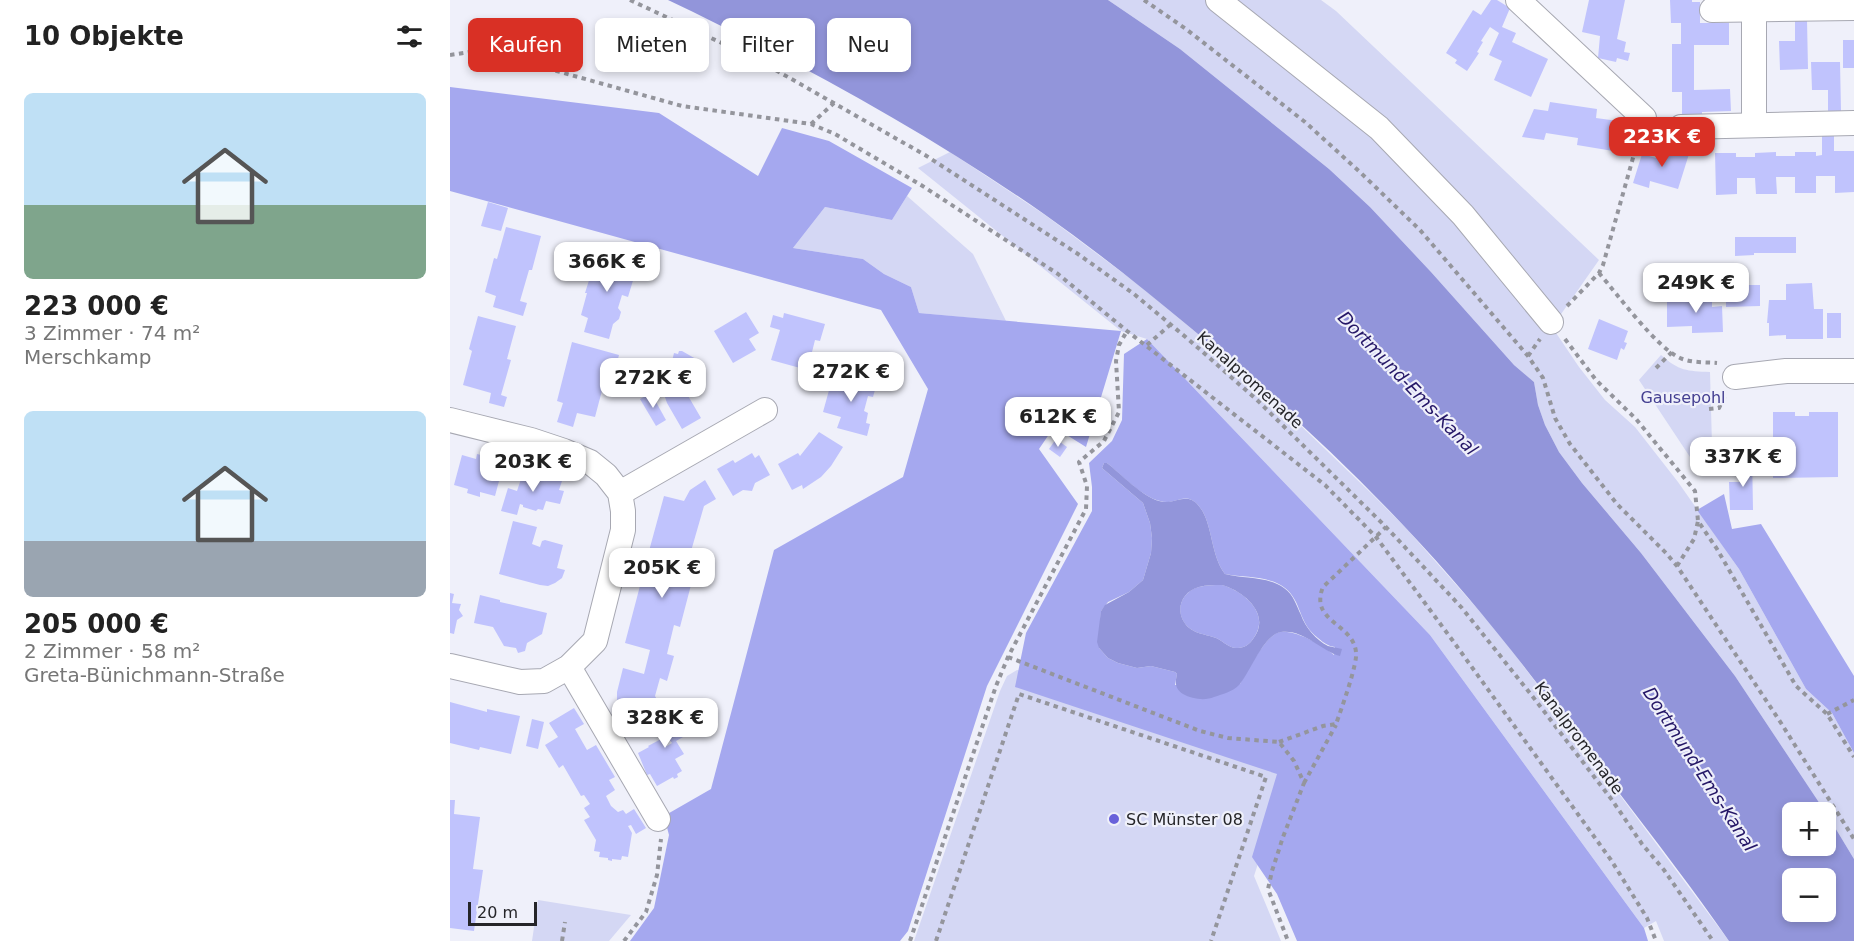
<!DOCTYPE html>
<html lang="de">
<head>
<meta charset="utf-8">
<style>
  body { margin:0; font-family:"DejaVu Sans",sans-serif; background:#f2f2f2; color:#222; height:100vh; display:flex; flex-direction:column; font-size:22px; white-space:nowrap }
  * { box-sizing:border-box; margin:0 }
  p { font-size:20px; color:#767676 }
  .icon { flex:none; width:33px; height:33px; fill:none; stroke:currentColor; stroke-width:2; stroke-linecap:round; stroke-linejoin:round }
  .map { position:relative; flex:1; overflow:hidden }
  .details { display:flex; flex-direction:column; background:#fff; width:450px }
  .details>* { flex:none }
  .hud { position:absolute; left:18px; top:18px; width:570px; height:54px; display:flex; gap:12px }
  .tools { position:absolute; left:1332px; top:802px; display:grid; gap:12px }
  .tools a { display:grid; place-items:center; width:54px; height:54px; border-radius:9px; background:#fff; box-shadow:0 3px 9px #0003; font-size:30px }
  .scale { position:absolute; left:18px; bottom:15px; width:69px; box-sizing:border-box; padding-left:6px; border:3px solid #252529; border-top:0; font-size:16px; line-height:21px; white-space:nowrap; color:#252529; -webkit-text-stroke:4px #eff0fa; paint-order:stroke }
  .price { position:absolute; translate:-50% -51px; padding:0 14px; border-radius:12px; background:#fff; color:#222; font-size:20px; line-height:39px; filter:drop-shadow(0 2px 3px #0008) }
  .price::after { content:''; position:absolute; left:50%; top:36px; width:18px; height:14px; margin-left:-9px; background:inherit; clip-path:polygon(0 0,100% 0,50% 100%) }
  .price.selected { background:#d93025; color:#fff }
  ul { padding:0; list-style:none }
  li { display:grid; align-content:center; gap:12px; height:318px; padding:0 24px }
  li span { display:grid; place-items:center; height:186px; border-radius:9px; color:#555 }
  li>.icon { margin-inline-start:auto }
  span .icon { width:108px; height:108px; fill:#fffc; stroke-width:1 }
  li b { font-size:26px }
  h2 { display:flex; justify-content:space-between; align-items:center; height:72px; padding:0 24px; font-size:26px }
  .chip { padding:0 21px; border-radius:9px; background:#fff; box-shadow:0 3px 9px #0003; font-size:21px; line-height:54px }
  .chip.selected { background:#d93025; color:#fff }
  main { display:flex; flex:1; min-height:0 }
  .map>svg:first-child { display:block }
  .green { fill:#d4d7f4 }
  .forest { fill:#a5a8ef; fill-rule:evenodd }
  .water { fill:#9295da; fill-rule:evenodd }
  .building { fill:#c0c3fd }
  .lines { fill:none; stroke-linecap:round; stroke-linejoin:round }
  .minor-casing { stroke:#a7a8b2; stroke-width:26 }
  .path { stroke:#94959c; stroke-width:4; stroke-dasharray:4.5 4.5; stroke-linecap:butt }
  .minor { stroke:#fff; stroke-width:24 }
  .poi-dot { fill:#6861da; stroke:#eff0fa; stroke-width:2 }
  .labels { text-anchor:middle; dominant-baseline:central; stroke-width:4.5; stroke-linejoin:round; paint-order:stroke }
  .street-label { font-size:16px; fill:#252529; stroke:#eff0fa }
  .park-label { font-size:16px; fill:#454092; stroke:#eff0fa }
  .poi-label { font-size:16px; fill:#252529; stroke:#eff0fa; text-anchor:start }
  .water-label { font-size:18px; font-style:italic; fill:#251767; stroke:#eff0fa }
</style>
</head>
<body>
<main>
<section class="details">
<h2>10 Objekte<svg class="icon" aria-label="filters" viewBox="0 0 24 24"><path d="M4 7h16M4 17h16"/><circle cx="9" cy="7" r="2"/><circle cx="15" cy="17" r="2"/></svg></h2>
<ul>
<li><span style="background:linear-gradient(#bfe0f5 60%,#7fa58c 0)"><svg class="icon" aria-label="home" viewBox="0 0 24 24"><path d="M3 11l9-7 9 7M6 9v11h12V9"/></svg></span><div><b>223 000 €</b><p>3 Zimmer · 74 m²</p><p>Merschkamp</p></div></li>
<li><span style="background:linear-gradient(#bfe0f5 70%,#9aa5b1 0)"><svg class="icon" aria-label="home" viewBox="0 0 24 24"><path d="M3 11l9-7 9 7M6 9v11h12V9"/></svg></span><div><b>205 000 €</b><p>2 Zimmer · 58 m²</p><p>Greta-Bünichmann-Straße</p></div></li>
</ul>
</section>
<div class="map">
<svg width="1404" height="941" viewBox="0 0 1404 941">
  <rect width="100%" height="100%" fill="#eff0fa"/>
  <g class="green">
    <polygon points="658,0 871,0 886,11 1149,260 1102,327 1129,367 1155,400 1185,427 1228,482 1289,569 1356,689 1382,713 1404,753 1404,859 1378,816 1285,676 1191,553 1132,483 1109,452 1095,425 1088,405 1084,382 1064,365 981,272 920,207 879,169 730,49"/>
    <polygon points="500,152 595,215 689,285 802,379 922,494 955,527 1048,632 1279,941 1214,941 1206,921 1194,928 980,635 697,339 671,331 468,168"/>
    <polygon points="457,196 523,254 556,321 469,313 461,287 434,274 413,259 343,248 375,207 442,220"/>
    <path d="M1211,355C1229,371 1237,371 1260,372L1262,445L1242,460L1189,380Z"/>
    <polygon points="567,670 583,672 841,762 804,876 831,941 464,941 550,691 557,676"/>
    <polygon points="88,900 181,915 159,941 82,941"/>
  </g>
  <g class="forest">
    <polygon points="0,87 209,113 308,176 332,128 379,141 462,188 442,220 375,207 343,248 413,259 434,274 461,287 469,313 671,331 636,447 604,427 589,449 628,504 537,686 458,931 450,941 180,941 204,908 219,835 214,816 261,789 324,550 453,477 478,389 431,310 0,191"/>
    <path d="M697,339L980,635L1164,887L1194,928L1198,941H847L827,894L802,857L827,774L565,687L576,633L642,511V487L639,463L662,441L672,420L674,354ZM654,463H657C672,475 692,497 710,501C725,506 735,490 748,505C763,521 760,555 775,574C795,578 818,575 835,588C852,601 848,623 868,638C874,643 878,646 885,647L884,655C874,646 839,625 825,634C812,643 798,670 790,684L725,685L727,674L725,672L701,666L687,668L668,663L658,658L649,648L651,611L658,602L679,592L693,580L701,553L702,538L700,523L693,503L652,468Z"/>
    <polygon points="1274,494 1282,529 1311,524 1404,676 1404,753 1382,713 1356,689 1289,569 1247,510"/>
    <path d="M772,585C794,591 822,615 803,639C800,644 794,648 788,648C778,649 772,639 763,637C754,634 746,634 738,627C724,613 730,592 749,587C757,585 765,585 772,585Z"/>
  </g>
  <g class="water">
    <path d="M218,0H658L730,49L879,169L920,207L981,272L1064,365L1084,382L1088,405L1095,425L1109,452L1132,483L1191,553L1285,676L1378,816L1404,859V941H1279C1244,890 1205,840 1167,790C1100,699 1032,608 954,526C888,456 816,391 742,329C694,289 645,250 594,214C475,131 348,62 218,0ZM1342,813H1376V846H1342ZM1342,879H1376V912H1342Z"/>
    <path d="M654,463H657C672,475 692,496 709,501C724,506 736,491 748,505C763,521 760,555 775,574C795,579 817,576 834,588C844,595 846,605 851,615C855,627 866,640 878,646C882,647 888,648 892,649L890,656C871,651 854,629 831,632C813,635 800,673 789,685C782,692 773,694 764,697C755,701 742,699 733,694C725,689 725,683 727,674L725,672L701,666L687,668L668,663L658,658L649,648L647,642L651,611L655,605L679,592L693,580L701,553L702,538L700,523L693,503L652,468ZM772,585C794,591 822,615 803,639C800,644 794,648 788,648C778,649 772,639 763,637C754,634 746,634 738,627C724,613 730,592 749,587C756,585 765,585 772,585Z"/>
  </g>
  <g class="building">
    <polygon points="1041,0 1047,0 1060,8 1052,27 1066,33 1062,42 1098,59 1081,97 1044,80 1052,61 1039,55 1049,33 1040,27 1031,41 1033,42 1027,52 1029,53 1017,71 1005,63 1007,60 996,53 1023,10 1031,15"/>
    <polygon points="1139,0 1175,0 1167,39 1176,42 1174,52 1180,53 1178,61 1167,58 1166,62 1148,58 1150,36 1132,32"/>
    <polygon points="1220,0 1242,0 1242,2 1250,2 1250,23 1279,23 1279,45 1244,45 1244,90 1280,89 1281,111 1252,112 1252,123 1232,123 1232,92 1222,92 1222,44 1231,44 1231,23 1221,23"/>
    <polygon points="1345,20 1357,20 1358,69 1330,70 1329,41 1345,41"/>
    <rect x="1393" y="40" width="11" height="28"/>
    <polygon points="1361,62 1390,62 1391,111 1378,111 1378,90 1362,90"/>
    <polygon points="1100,102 1147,109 1146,118 1168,121 1163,151 1127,145 1128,138 1096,133 1094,140 1072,137 1084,109 1098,111"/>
    <polygon points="1372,131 1384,131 1384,151 1404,151 1404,192 1385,193 1385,176 1366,176 1366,193 1345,193 1345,177 1326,177 1327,194 1306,194 1305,178 1287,178 1287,194 1266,195 1265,153 1286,153 1286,157 1305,157 1305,153 1326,152 1326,156 1345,156 1345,152 1366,152 1366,156 1372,155"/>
    <polygon points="1209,146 1239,154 1228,189 1200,181 1199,188 1183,183 1192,154 1206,158"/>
    <polygon points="38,202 58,208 51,231 31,226"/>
    <polygon points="56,227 91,236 82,270 79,270 70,301 77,303 73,316 43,307 46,296 35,292 44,258 47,259"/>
    <polygon points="1285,237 1346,237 1346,253 1304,253 1304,255 1285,256"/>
    <polygon points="148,252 188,264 178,297 172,295 168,308 171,312 169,319 163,324 159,339 134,332 138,318 131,315 137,293 135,293"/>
    <polygon points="1362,283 1364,309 1373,309 1373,339 1336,339 1336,335 1319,336 1319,323 1317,323 1319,300 1336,300 1336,284"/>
    <polygon points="1286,285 1310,285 1310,306 1276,307 1276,288 1286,287"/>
    <polygon points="1241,294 1262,294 1262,307 1272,306 1273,332 1242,333 1242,326 1217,327 1217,300 1241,299"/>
    <polygon points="296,312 309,333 299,339 306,350 283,363 264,331"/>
    <polygon points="334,313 375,324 370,341 365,340 362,352 366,353 361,371 321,360 330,330 320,327 323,315 333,318"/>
    <rect x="1377" y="313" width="14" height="25"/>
    <polygon points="28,316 66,326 57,359 61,360 51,395 57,397 54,407 39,403 41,393 13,385 22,351 19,349"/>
    <polygon points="1149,319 1178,331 1174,342 1177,343 1174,350 1171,348 1167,360 1138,349"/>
    <polygon points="122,342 169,355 165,370 158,368 145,417 127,413 123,427 107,422 113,403 107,401"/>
    <polygon points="229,351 232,351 246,359 237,394 251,418 232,429 217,403 214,394 224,353 228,354"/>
    <polygon points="406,372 428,379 423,397 418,396 414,411 418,413 416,423 420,424 417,436 387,428 391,417 373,412 381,383 389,386 392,377 404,381"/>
    <polygon points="201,393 216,420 206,426 190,399"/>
    <polygon points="1323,412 1345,412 1345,416 1359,416 1359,412 1388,412 1388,477 1323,478"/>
    <polygon points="369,432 393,447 381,466 371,477 353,489 352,485 342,490 328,464 348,453 350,456"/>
    <polygon points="606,439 617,447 610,457 599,449"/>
    <polygon points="302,453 305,458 309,455 320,475 305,483 302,491 293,490 283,496 267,469 283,460 285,463"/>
    <polygon points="1294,453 1302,453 1303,510 1280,510 1279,482 1294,482"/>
    <polygon points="27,454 36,456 35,462 53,466 45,496 30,492 30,497 17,493 18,489 4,485 12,455 26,459"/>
    <polygon points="74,470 112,481 109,490 114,491 110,504 96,501 93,510 88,509 86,511 73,507 73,505 70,504 67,515 51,511 58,488 67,491"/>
    <polygon points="255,480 266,499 254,506 235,572 232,582 241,585 230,627 224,625 217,654 224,656 217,681 210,678 205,696 210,705 180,722 167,701 167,692 173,668 194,674 200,650 175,643 191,582 215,589 218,578 202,574 204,564 196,562 214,496 234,501 240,490"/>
    <polygon points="63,521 87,527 82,544 90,547 92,541 95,540 113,545 107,568 115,570 112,578 105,583 98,586 90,585 49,574"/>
    <polygon points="0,593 4,594 2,603 11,604 9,610 13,616 7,620 4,634 0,633"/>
    <polygon points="30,595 50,600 50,602 97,613 92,634 77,643 75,651 68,653 66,648 54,646 43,627 24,623"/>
    <polygon points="0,702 37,712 37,709 70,716 61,754 30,747 29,750 0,743"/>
    <polygon points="214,706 219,715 227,711 232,720 234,719 240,733 226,741 234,754 225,759 232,771 227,774 228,777 224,779 223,777 207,786 200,774 197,775 188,753 199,747 198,746 213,738 217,746 222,743 213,731 209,721 212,719 207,711"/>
    <polygon points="124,708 134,724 125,729 137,750 146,745 165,777 159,780 165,790 156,796 161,806 168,812 173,810 176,814 184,809 196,828 186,834 181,825 178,826 182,833 178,857 172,856 171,860 162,859 162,861 158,860 158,858 149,857 150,852 144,851 146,840 134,820 140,817 134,808 140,804 134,795 131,796 113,765 109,768 95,745 108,737 99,723"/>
    <polygon points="82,719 94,722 88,749 76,746"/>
    <polygon points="0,800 5,800 4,814 30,817 23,869 33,870 24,931 0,928"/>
  </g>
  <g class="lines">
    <g class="minor-casing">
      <g id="minor">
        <polyline points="768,0 929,128 1013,215 1101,322"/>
        <polyline points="1068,0 1194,118"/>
        <polyline points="1262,10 1404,8"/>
        <polyline points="1304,10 1304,125"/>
        <polyline points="1231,127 1404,123"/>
        <polyline points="1285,377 1336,371 1404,371"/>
        <polyline points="0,420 81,440 114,451 140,462 156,475 170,493 173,511 173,530 145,641 119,667 94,681 70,682 0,666"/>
        <polyline points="170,493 315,410"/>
        <polyline points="119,667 208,819"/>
      </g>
    </g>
    <g class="path">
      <polyline points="180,0 308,60 475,155 628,254 684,294 738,339 807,400 936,527 1012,608 1083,697 1162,800 1192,844 1214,870 1263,941"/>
      <polyline points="694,0 736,29 855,122 911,173 970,230 1078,356 1093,378 1105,418 1120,444 1167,504 1216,553 1227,566 1331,723 1404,839"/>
      <polyline points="0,55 20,52 60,58 232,106 361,124 385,134 471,185 608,274 677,331 875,485 926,537 1003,641 1161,860 1197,918 1206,941"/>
      <polyline points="361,124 384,103"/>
      <path d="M1149,273C1168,295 1206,347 1230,358C1241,363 1255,362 1267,363"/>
      <polyline points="1117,306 1149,273 1153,265 1188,140"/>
      <polyline points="1115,339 1146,380 1186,419 1245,491 1248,521 1267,549 1346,686 1377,714 1404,757"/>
      <polyline points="697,345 720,325"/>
      <polyline points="1078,356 1090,339"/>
      <polyline points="1206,368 1222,352"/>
      <polyline points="1259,409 1269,408 1275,396"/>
      <polyline points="1227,566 1244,539 1248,521"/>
      <polyline points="558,657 750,731 778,738 829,742 844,761 854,783 833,837 822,871 818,889 838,941"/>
      <polyline points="1377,714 1404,700"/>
      <path d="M829,742L873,726L886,724C891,710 908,663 906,652C903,623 859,622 873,587L936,527"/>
      <polyline points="854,783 886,725"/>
      <polyline points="112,941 115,922"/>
      <polyline points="174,941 196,912 207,875 211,839"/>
      <polyline points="460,941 546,686 558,657 636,509 637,486 629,462 654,441 669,412 666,361 669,345 677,331"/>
      <polyline points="486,941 569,694 816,777 761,941"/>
    </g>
    <use href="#minor" class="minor"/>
  </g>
  <circle class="poi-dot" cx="664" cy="819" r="6"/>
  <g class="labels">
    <g class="street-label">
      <text transform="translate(800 380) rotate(42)">Kanalpromenade</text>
      <text transform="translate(1129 738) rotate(53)">Kanalpromenade</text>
    </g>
    <g class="park-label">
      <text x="1233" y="397">Gausepohl</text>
    </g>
    <g class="poi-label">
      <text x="676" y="819">SC Münster 08</text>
    </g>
    <g class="water-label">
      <text transform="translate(958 383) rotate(46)">Dortmund-Ems-Kanal</text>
      <text transform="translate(1250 769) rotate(57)">Dortmund-Ems-Kanal</text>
    </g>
  </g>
</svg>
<div class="tools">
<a>+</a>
<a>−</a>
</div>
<div class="scale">20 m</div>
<b class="price selected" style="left:1212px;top:168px">223K €</b>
<b class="price" style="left:157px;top:293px">366K €</b>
<b class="price" style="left:1246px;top:314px">249K €</b>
<b class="price" style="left:401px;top:403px">272K €</b>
<b class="price" style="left:203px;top:409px">272K €</b>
<b class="price" style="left:608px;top:448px">612K €</b>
<b class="price" style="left:1293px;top:488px">337K €</b>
<b class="price" style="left:83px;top:493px">203K €</b>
<b class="price" style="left:212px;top:599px">205K €</b>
<b class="price" style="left:215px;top:749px">328K €</b>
<div class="hud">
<a class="chip selected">Kaufen</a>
<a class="chip">Mieten</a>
<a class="chip">Filter</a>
<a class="chip">Neu</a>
</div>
</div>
</main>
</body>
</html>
